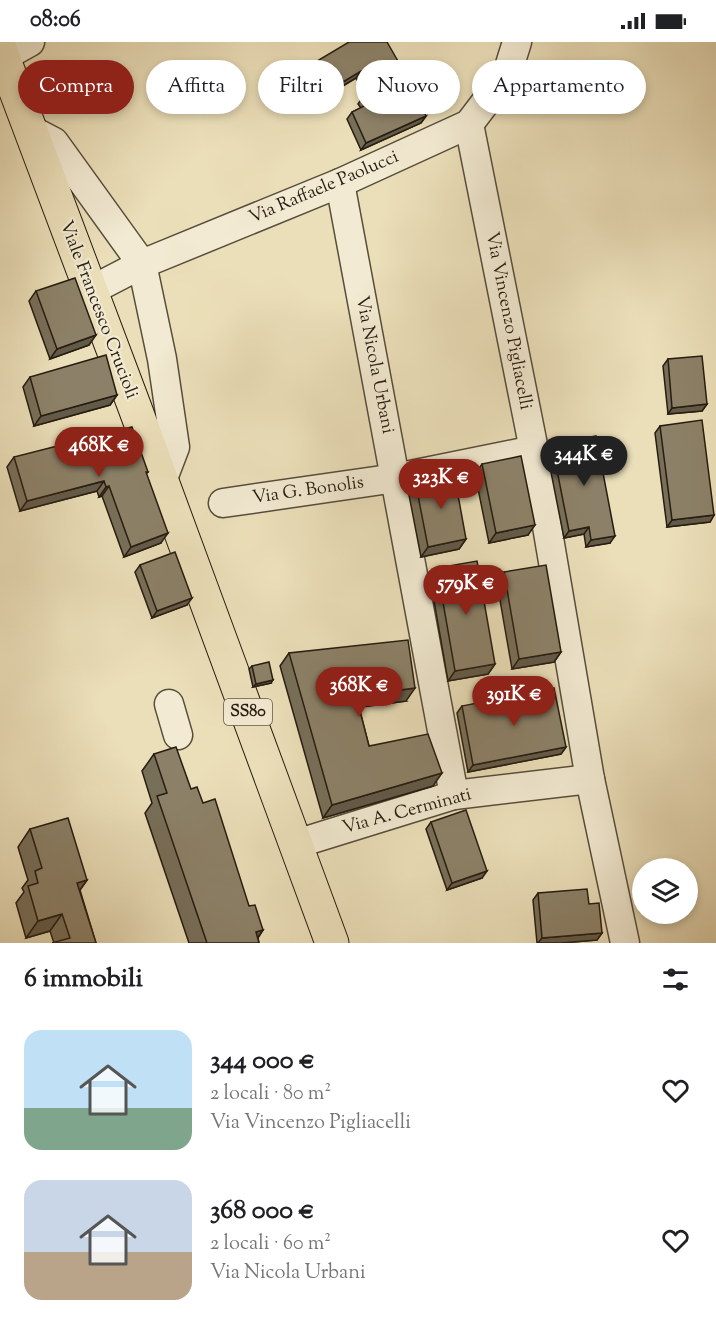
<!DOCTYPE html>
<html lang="it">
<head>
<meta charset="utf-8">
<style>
  body { margin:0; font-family:"Sorts Mill Goudy",serif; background:#f2f2f2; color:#202124; height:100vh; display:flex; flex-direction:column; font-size:22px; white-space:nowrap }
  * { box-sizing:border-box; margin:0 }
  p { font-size:20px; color:#757577 }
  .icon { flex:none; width:33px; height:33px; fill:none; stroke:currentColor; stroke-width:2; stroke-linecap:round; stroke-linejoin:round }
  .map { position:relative; height:901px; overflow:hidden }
  .drawer { display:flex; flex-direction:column; background:#fff; flex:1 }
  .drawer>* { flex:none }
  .hud { position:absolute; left:18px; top:18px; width:681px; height:54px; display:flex; gap:12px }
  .buttons { position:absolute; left:632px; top:816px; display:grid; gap:12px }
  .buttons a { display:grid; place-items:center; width:66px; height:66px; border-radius:50%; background:#fff; box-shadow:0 3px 9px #0003; font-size:30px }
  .price { position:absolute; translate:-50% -51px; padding:0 14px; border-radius:21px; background:#8f2418; color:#fff; font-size:20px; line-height:39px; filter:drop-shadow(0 2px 3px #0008) }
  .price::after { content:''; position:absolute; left:50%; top:36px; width:18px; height:14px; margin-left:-9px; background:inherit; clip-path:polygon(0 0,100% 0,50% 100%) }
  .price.active { background:#222; color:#fff }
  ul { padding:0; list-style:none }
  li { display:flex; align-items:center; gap:18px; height:150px; padding:0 24px }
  li span { display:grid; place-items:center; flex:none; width:168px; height:120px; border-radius:18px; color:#555 }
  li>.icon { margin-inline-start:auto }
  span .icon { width:72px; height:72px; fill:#fffc; stroke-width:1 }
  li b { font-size:26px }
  h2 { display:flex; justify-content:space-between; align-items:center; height:72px; padding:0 24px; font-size:26px }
  .tag { padding:0 21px; border-radius:27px; background:#fff; box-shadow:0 3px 9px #0003; font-size:21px; line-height:54px }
  .tag.active { background:#8f2418; color:#fff }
  .status { display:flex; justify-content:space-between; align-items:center; height:42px; padding:0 30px; background:#fff; direction:ltr }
  .status svg { height:16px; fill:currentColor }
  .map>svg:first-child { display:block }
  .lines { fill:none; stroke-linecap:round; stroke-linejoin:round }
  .minor-casing { stroke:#574d3b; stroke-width:31 }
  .major-casing { stroke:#261c11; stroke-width:35 }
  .minor { stroke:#f2ead2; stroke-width:28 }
  .major { stroke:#ebdfb9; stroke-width:33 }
  .wall { fill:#786f59; stroke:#261c11; stroke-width:1.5 }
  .shaded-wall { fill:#625a49; stroke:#261c11; stroke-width:1.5 }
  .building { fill:#8c8168; stroke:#261c11; stroke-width:1.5 }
  .labels { text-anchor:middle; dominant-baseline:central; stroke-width:4.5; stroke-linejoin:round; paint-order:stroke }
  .shield { fill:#f2ead2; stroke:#635a4b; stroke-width:1.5 }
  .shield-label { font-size:16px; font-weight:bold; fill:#261c11 }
  .street-label { font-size:18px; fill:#261c11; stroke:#f2ead2 }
</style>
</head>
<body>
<div class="status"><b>08:06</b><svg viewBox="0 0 49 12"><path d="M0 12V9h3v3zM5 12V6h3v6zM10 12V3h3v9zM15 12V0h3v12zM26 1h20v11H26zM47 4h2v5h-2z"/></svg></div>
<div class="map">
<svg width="716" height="901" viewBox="0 0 716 901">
  <rect width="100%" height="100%" fill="#ebdfb9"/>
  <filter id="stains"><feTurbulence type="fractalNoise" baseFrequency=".00333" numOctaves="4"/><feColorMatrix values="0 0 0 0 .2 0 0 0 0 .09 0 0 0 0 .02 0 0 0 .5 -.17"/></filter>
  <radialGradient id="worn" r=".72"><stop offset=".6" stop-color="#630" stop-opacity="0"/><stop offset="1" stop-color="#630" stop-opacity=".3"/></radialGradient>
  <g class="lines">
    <g class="minor-casing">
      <g id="minor">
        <polyline points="3,15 30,0"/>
        <polyline points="469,82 534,408 590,737 625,901"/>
        <polyline points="31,88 54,100 142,222 162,317 175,405 162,439"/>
        <polyline points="340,141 454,753"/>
        <polyline points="90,249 142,222 340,141 469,82 507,32 517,0"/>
        <polyline points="223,461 396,436 534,408"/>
        <polyline points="169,662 178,693"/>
        <polyline points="296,802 454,753 590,737"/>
      </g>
    </g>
    <g class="major-casing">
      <polyline id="major" points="0,7 135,366 332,901"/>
    </g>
    <use href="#minor" class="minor"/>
    <use href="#major" class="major"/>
  </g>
  <g class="wall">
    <polygon points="302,28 394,28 362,47 356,36 313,62 297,35"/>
    <polygon points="399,50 426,74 421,81 361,108 347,77 352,70 361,66 358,62 363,55"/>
    <polygon points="36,249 89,303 50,317 29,259"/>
    <polygon points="668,317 707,362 702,369 668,372 663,324"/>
    <polygon points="30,335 117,353 110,363 34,384 23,345"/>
    <polygon points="660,384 714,473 710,480 667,485 655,391"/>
    <polygon points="552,403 610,501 586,505 584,492 564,496 547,410"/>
    <polygon points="14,415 148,430 146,432 161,501 124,515 102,454 99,455 97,449 20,469 7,425"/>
    <polygon points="482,422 528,493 489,501 475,432"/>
    <polygon points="415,438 466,497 459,507 421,515 408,448"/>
    <polygon points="140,523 187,563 152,576 135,530"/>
    <polygon points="437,526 495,622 488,632 448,639 430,536"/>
    <polygon points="504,530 561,610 554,620 512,627 497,541"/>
    <polygon points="289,611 406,659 359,665 369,704 433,744 323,776 280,624"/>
    <polygon points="252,624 271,641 253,645 249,627"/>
    <polygon points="462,664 566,705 561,712 468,730 457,671"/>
    <polygon points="154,712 191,747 203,761 249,864 263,888 258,896 259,901 189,901 145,771 152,761 142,729"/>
    <polygon points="431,780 482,836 447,848 426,787"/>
    <polygon points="30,787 87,838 80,848 96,901 54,901 50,889 26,896 16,861 24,850 22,846 28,838 18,805"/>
    <polygon points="538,851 589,862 602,891 597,898 561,901 537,901 533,858"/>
  </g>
  <g class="shaded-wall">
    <polygon points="399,21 394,28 362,47 367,40"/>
    <polygon points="361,29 356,36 313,62 318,55"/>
    <polygon points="426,74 421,81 361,108 366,101"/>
    <polygon points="96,293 89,303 50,317 57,307"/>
    <polygon points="117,353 110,363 34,384 41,374"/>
    <polygon points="707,362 702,369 668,372 672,366"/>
    <polygon points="104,439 97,449 20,469 27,459"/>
    <polygon points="109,444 102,454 99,455 106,445"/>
    <polygon points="714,473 710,480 667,485 672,478"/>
    <polygon points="535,483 528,493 489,501 496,491"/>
    <polygon points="589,485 584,492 564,496 569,489"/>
    <polygon points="168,491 161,501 124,515 131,505"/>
    <polygon points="615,494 610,501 586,505 591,498"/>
    <polygon points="466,497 459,507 421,515 428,505"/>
    <polygon points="192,556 187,563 152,576 157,569"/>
    <polygon points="561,610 554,620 512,627 519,617"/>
    <polygon points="495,622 488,632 448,639 455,629"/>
    <polygon points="273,638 271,641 253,645 256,642"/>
    <polygon points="415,646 406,659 347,667 356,654"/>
    <polygon points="566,705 561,712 468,730 473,723"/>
    <polygon points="442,731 433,744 323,776 332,763"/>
    <polygon points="487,829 482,836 447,848 452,841"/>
    <polygon points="87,838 75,855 77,841"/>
    <polygon points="62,872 50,889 26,896 38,879"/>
    <polygon points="263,888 254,901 256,890"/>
    <polygon points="602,891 597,898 561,901 538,901 542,896"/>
  </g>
  <g class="building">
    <polygon points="349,0 387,0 399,21 367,40 361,29 318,55 302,28"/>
    <polygon points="393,42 399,50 413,44 426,74 366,101 352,70 368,62 363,55"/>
    <polygon points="75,236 96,293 57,307 36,249"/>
    <polygon points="106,313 117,353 41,374 30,335"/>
    <polygon points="702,314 707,362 672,366 668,317"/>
    <polygon points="702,378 714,473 672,478 660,384"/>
    <polygon points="132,385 148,430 146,430 168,491 131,505 109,444 106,445 104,439 27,459 14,415"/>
    <polygon points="596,394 615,494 591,498 589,485 569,489 552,403"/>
    <polygon points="521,414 535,483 496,491 482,422"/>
    <polygon points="454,431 466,497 428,505 415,438"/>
    <polygon points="175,510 192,556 157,569 140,523"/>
    <polygon points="477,519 495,622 455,629 437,526"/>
    <polygon points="546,523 561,610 519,617 504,530"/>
    <polygon points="408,598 415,646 356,654 369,704 428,692 442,731 332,763 289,611"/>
    <polygon points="269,620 273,638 256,642 252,624"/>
    <polygon points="554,646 566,705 473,723 462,664"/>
    <polygon points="176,705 191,747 197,745 203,761 215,757 249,864 255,863 263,888 256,890 259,901 207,901 157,754 167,751 154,712"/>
    <polygon points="466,768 487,829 452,841 431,780"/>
    <polygon points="68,776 87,838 77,841 96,901 52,901 70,896 62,872 38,879 28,844 38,841 35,829 42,826 30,787"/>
    <polygon points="587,847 589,862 599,861 602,891 542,896 538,851"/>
  </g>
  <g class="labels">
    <rect class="shield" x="224" y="657" width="48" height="26" rx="4.5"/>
    <g class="shield-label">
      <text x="248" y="670">SS80</text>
    </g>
    <g class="street-label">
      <text transform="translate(324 146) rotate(-23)">Via Raffaele Paolucci</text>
      <text transform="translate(98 268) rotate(69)">Viale Francesco Crucioli</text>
      <text transform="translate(508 279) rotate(79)">Via Vincenzo Pigliacelli</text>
      <text transform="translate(374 323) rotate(79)">Via Nicola Urbani</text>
      <text transform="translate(308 449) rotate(-8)">Via G. Bonolis</text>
      <text transform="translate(407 770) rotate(-15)">Via A. Cerminati</text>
    </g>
  </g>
  <rect width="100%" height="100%" filter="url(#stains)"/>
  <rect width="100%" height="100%" fill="url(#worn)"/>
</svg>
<div class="buttons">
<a><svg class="icon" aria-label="layers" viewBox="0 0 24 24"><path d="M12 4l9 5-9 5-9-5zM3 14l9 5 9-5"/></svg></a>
</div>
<b class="price" style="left:99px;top:436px">468K €</b>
<b class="price active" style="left:584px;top:445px">344K €</b>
<b class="price" style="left:441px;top:468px">323K €</b>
<b class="price" style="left:466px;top:574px">579K €</b>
<b class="price" style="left:359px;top:676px">368K €</b>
<b class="price" style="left:514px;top:685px">391K €</b>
<div class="hud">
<a class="tag active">Compra</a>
<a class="tag">Affitta</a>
<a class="tag">Filtri</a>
<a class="tag">Nuovo</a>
<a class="tag">Appartamento</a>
</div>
</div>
<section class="drawer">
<h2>6 immobili<svg class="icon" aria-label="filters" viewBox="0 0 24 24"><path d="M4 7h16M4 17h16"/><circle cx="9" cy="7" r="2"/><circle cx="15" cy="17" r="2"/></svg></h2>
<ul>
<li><span style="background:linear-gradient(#bfe0f5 65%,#7fa58c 0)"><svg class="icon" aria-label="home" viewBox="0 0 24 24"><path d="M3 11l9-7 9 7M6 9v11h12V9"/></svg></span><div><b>344 000 €</b><p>2 locali · 80 m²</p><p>Via Vincenzo Pigliacelli</p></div><svg class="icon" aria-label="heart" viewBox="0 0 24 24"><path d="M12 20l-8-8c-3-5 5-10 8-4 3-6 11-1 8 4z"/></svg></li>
<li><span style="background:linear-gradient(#c9d6e8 60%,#b9a48a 0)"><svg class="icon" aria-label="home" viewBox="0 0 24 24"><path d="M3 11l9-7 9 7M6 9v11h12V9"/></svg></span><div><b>368 000 €</b><p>2 locali · 60 m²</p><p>Via Nicola Urbani</p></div><svg class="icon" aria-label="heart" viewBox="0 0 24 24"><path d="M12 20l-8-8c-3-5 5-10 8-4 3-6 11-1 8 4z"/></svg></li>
</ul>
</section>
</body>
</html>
